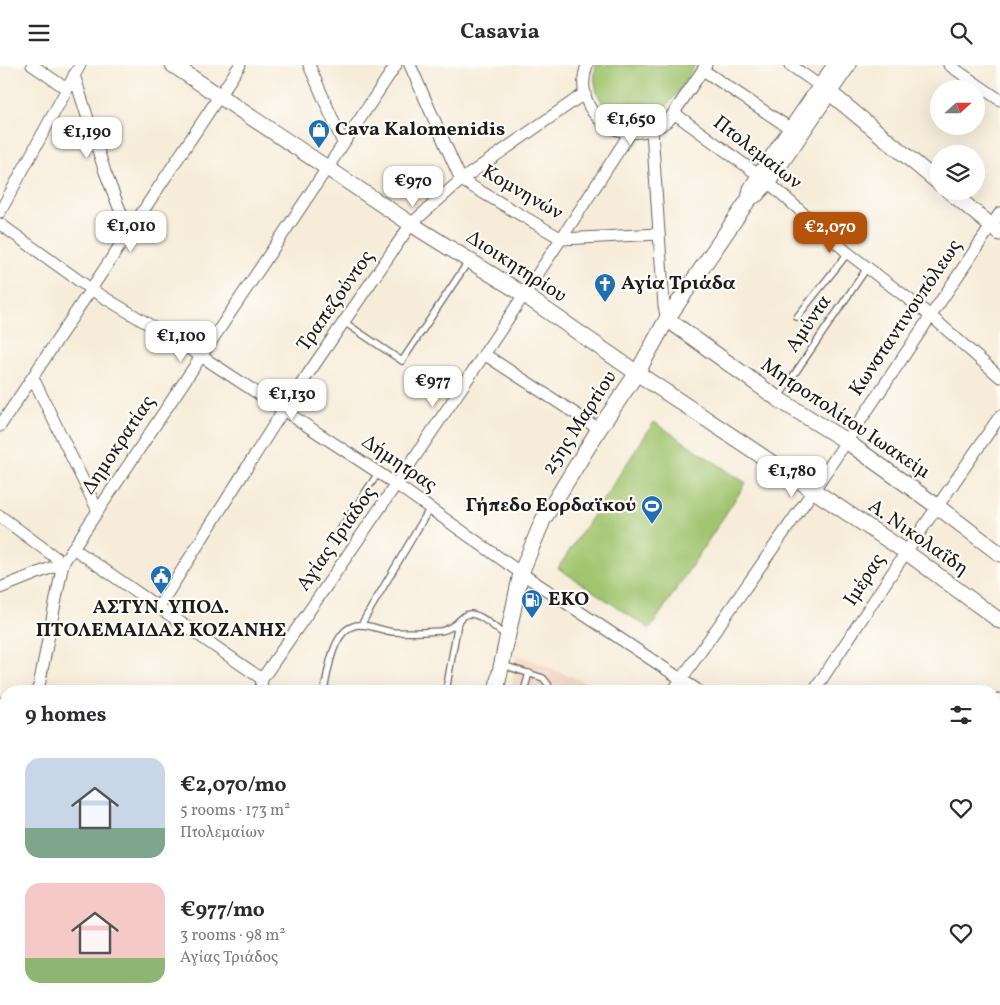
<!DOCTYPE html>
<html lang="en">
<head>
<meta charset="utf-8">
<style>
  body { margin:0; font-family:Vollkorn,serif; background:#f2f2f3; color:#2b2b33; height:100vh; display:flex; flex-direction:column; font-size:19px; white-space:nowrap }
  * { box-sizing:border-box; margin:0 }
  p { font-size:16px; color:#7c7c81 }
  .icon { flex:none; width:28px; height:28px; fill:none; stroke:currentColor; stroke-width:2; stroke-linecap:round; stroke-linejoin:round }
  .map { position:relative; flex:1; overflow:hidden }
  .panel { position:absolute; left:0px; top:620px; width:1000px; height:320px; display:flex; flex-direction:column; background:#fff; border-radius:20px 20px 0 0; box-shadow:0 5px 20px #0002 }
  .panel>* { flex:none }
  .needle { width:32px; rotate:69deg }
  .controls { position:absolute; left:930px; top:15px; display:grid; gap:10px }
  .controls a { display:grid; place-items:center; width:55px; height:55px; border-radius:50%; background:#fff; box-shadow:0 5px 20px #0002; font-size:25px }
  .price { position:absolute; translate:-50% -42px; padding:0 11px; border-radius:10px; background:#fff; color:#222; font-size:16px; line-height:32px; filter:drop-shadow(0 1px 2px #0008) }
  .price::after { content:''; position:absolute; left:50%; top:30px; width:15px; height:11px; margin-left:-8px; background:inherit; clip-path:polygon(0 0,100% 0,50% 100%) }
  .price.on { background:#b45309; color:#fff }
  ul { padding:0; list-style:none }
  li { display:flex; align-items:center; gap:15px; height:125px; padding:0 25px }
  li span { display:grid; place-items:center; flex:none; width:140px; height:100px; border-radius:15px; color:#555 }
  li>.icon { margin-inline-start:auto }
  span .icon { width:60px; height:60px; fill:#fffc; stroke-width:1 }
  li b { font-size:21px }
  h2 { display:flex; justify-content:space-between; align-items:center; height:60px; padding:0 25px; font-size:21px }
  header { display:flex; justify-content:space-between; align-items:center; height:65px; padding:0 25px; background:#fff; font-size:22px; font-weight:700 }
  .map>svg:first-child { display:block }
  .built { fill:#f5d3c2 }
  .industrial { fill:#d1c0bd }
  .green { fill:#a1c46e; stroke:#5e7045 }
  .lines { fill:none; stroke-linecap:round; stroke-linejoin:round }
  .lane-casing { stroke:#69655e; stroke-width:8 }
  .street-casing { stroke:#69655e; stroke-width:13 }
  .secondary-casing { stroke:#69655e; stroke-width:17 }
  .lane { stroke:#fff; stroke-width:5.5 }
  .street { stroke:#fff; stroke-width:11 }
  .secondary { stroke:#fff; stroke-width:15 }
  .labels { text-anchor:middle; dominant-baseline:central; stroke-width:4.5; stroke-linejoin:round; paint-order:stroke }
  .poi-label { font-size:20px; font-weight:bold; fill:#1c1c1c; stroke:#fdfcf7; text-anchor:start }
  .street-label { font-size:20px; fill:#1c1c1c; stroke:#fdfcf7 }
</style>
</head>
<body>
<header><svg class="icon" aria-label="menu" viewBox="0 0 24 24"><path d="M4 6h16M4 12h16M4 18h16"/></svg>Casavia<svg class="icon" aria-label="search" viewBox="0 0 24 24"><circle cx="10" cy="10" r="6"/><path d="M15 15l6 6"/></svg></header>
<div class="map">
<svg width="1000" height="940" viewBox="0 0 1000 940">
  <rect width="100%" height="100%" fill="#fdfcf7"/>
  <filter id="ink" filterUnits="userSpaceOnUse"><feTurbulence type="fractalNoise" baseFrequency=".02" numOctaves="2"/><feDisplacementMap in="SourceGraphic" scale="10" xChannelSelector="R" yChannelSelector="G"/><feConvolveMatrix kernelMatrix="1 2 1 2 8 2 1 2 1" color-interpolation-filters="sRGB"/></filter>
  <filter id="wash" filterUnits="userSpaceOnUse"><feTurbulence type="fractalNoise" baseFrequency=".0096" numOctaves="4" result="noise"/><feDisplacementMap in="SourceGraphic" scale="20" xChannelSelector="R" yChannelSelector="G"/><feGaussianBlur stdDeviation="1.12" result="paint"/><feColorMatrix in="noise" values="0 0 0 0 0 0 0 0 0 0 0 0 0 0 0 0 0 1.4 0 .05"/><feComposite in="paint" operator="in"/></filter>
  <g filter="url(#wash)">
    <rect width="100%" height="100%" fill="#f7ecd9"/>
    <polygon class="built" points="517,589 605,626 511,626"/>
    <polygon class="industrial" points="457,934 539,934 550,940 456,940"/>
    <g class="green">
      <path d="M596,0H695C683,19 673,39 654,51C648,54 641,54 635,54C605,54 590,27 596,0Z"/>
      <polygon points="654,357 746,418 650,564 558,503"/>
      <polygon points="77,934 152,934 162,936 162,940 76,940"/>
      <polygon points="181,934 421,934 419,940 179,940"/>
      <polygon points="667,934 868,934 866,940 664,940"/>
    </g>
  </g>
  <g filter="url(#ink)">
    <g class="lines">
      <g class="lane-casing">
        <g id="lane">
          <polyline points="797,252 848,188"/>
          <polyline points="344,257 402,296 468,197"/>
          <polyline points="778,333 867,203"/>
          <polyline points="333,475 379,407"/>
          <polyline points="361,560 430,443"/>
          <polyline points="503,600 543,613 548,619 549,626"/>
          <path d="M324,626C328,606 333,560 360,560C371,560 383,566 394,567C410,568 426,567 441,566C451,564 456,558 464,551C475,542 497,565 507,572"/>
          <polyline points="446,626 458,557"/>
          <polyline points="524,626 529,608"/>
          <polyline points="550,934 562,940"/>
          <polyline points="169,940 170,934"/>
        </g>
      </g>
      <g class="street-casing">
        <g id="street">
          <polyline points="32,0 67,24"/>
          <polyline points="309,0 343,78"/>
          <polyline points="410,0 461,115 562,174 659,169"/>
          <path d="M587,0C569,51 627,88 669,55L706,0"/>
          <polyline points="790,0 826,25"/>
          <polyline points="949,0 1000,35"/>
          <polyline points="703,5 791,64"/>
          <polyline points="74,10 105,107 129,168"/>
          <polyline points="674,48 768,117 848,188 931,251 1000,312"/>
          <polyline points="652,65 664,241 667,254"/>
          <polyline points="0,147 80,0"/>
          <polyline points="0,159 92,225 201,291 397,420 521,508 699,626"/>
          <polyline points="484,289 599,364"/>
          <polyline points="33,313 98,446"/>
          <polyline points="0,361 240,0"/>
          <polyline points="0,451 63,498"/>
          <polyline points="73,483 262,614"/>
          <polyline points="0,523 63,498"/>
          <polyline points="158,543 284,344 411,159 461,115 585,28"/>
          <polyline points="38,626 63,498 396,0"/>
          <path d="M261,626L262,614C387,434 511,253 630,68"/>
          <polyline points="673,626 813,426 1000,148"/>
          <polyline points="814,626 906,487 1000,351"/>
          <polyline points="0,638 6,643"/>
          <polyline points="0,676 6,688"/>
          <polyline points="994,760 1000,753"/>
          <polyline points="0,796 6,765"/>
          <polyline points="994,892 1000,889"/>
          <polyline points="884,940 903,934"/>
        </g>
      </g>
      <g class="secondary-casing">
        <g id="secondary">
          <polyline points="173,0 411,159 523,229 637,308 906,487 1000,556"/>
          <polyline points="829,27 939,118"/>
          <polyline points="949,126 1000,168"/>
          <polyline points="752,132 757,129 768,117 848,0"/>
          <polyline points="667,254 778,334 846,376 938,442 1000,489"/>
          <polyline points="496,626 521,508 543,455 599,364 637,308 667,254 749,134 751,124 759,111 835,0"/>
          <polyline points="994,645 1000,636"/>
          <polyline points="429,940 431,934"/>
          <polyline points="441,940 443,934"/>
        </g>
      </g>
      <use href="#lane" class="lane"/>
      <use href="#street" class="street"/>
      <use href="#secondary" class="secondary"/>
    </g>
  </g>
  <defs>
    <g id="shop-pin" transform="scale(1.125)"><path d="M0 17L-7.5 6A9.5 9.5 0 1 1 7.5 6Z" fill="#1f6fb2" stroke="#fdfcf7"/><path d="M-5-2.5h2.3a2.7 3.5 0 0 1 5.4 0H5L5.5 6h-11ZM-1.5-2.5h3a1.5 2.3 0 0 0-3 0Z" fill="#fff"/></g>
    <g id="church-pin" transform="scale(1.125)"><path d="M0 17L-7.5 6A9.5 9.5 0 1 1 7.5 6Z" fill="#1f6fb2" stroke="#fdfcf7"/><path d="M-1.2-6h2.4v3.5h3.3v2.4h-3.3V6h-2.4V-.1h-3.3v-2.4h3.3Z" fill="#fff"/></g>
    <g id="stadium-pin" transform="scale(1.125)"><path d="M0 17L-7.5 6A9.5 9.5 0 1 1 7.5 6Z" fill="#1f6fb2" stroke="#fdfcf7"/><path d="M0-5a6.5 5 0 1 0 0 10a6.5 5 0 1 0 0-10ZM-3.5-1.8h7v3.6h-7Z" fill="#fff"/></g>
    <g id="civic-pin" transform="scale(1.125)"><path d="M0 17L-7.5 6A9.5 9.5 0 1 1 7.5 6Z" fill="#1f6fb2" stroke="#fdfcf7"/><path d="M-.6-6.5H3V-4.5H.6V-3L4-1V1h2V6H-6V1h2V-1L-.6-3ZM-1.2 2.5V6h2.4V2.5Z" fill="#fff"/></g>
    <g id="fuel-pin" transform="scale(1.125)"><path d="M0 17L-7.5 6A9.5 9.5 0 1 1 7.5 6Z" fill="#1f6fb2" stroke="#fdfcf7"/><path d="M-5.5-6h7V0h2V4h1.3V-2.5L3-4.5l.8-.8L6-3V5H2.5V1h-1V6h-7ZM-4.2-4.7v3.2H.2V-4.7Z" fill="#fff"/></g>
  </defs>
  <g fill-rule="evenodd">
    <use href="#shop-pin" x="319" y="65"/>
    <use href="#church-pin" x="605" y="219"/>
    <use href="#stadium-pin" x="652" y="441"/>
    <use href="#civic-pin" x="161" y="511"/>
    <use href="#fuel-pin" x="532" y="535"/>
  </g>
  <g class="labels">
    <g class="poi-label">
      <text x="335" y="65">Cava Kalomenidis</text>
      <text x="621" y="219">Αγία Τριάδα</text>
      <text x="636" y="441" text-anchor="end">Γήπεδο Εορδαϊκού</text>
      <text x="548" y="535">EKO</text>
      <text x="161" y="543" text-anchor="middle">ΑΣΤΥΝ. ΥΠΟΔ.<tspan x="161" dy="23">ΠΤΟΛΕΜΑΙΔΑΣ ΚΟΖΑΝΗΣ</tspan></text>
    </g>
    <g class="street-label">
      <text transform="translate(757 88) rotate(38)">Πτολεμαίων</text>
      <text transform="translate(522 128) rotate(30)">Κομνηνών</text>
      <text transform="translate(516 202) rotate(33)">Διοικητηρίου</text>
      <text transform="translate(336 236) rotate(-55)">Τραπεζούντος</text>
      <text transform="translate(906 253) rotate(-56)">Κωνσταντινουπόλεως</text>
      <text transform="translate(809 259) rotate(-56)">Αμύντα</text>
      <text transform="translate(845 354) rotate(34)">Μητροπολίτου Ιωακείμ</text>
      <text transform="translate(580 358) rotate(-57)">25ης Μαρτίου</text>
      <text transform="translate(119 380) rotate(-56)">Δημοκρατίας</text>
      <text transform="translate(399 399) rotate(34)">Δήμητρας</text>
      <text transform="translate(918 473) rotate(35)">Α. Νικολαΐδη</text>
      <text transform="translate(337 474) rotate(-55)">Αγίας Τριάδος</text>
      <text transform="translate(865 515) rotate(-57)">Ιμέρας</text>
    </g>
  </g>
</svg>
<div class="controls">
<a><svg class="needle" viewBox="-14 -14 28 28"><path d="M0-13l5 13h-10z" fill="#e53935"/><path d="M0 13l5-13h-10z" fill="#7c7c81"/></svg></a>
<a><svg class="icon" aria-label="layers" viewBox="0 0 24 24"><path d="M12 4l9 5-9 5-9-5zM3 14l9 5 9-5"/></svg></a>
</div>
<b class="price" style="left:631px;top:81px">€1,650</b>
<b class="price" style="left:87px;top:94px">€1,190</b>
<b class="price" style="left:413px;top:143px">€970</b>
<b class="price" style="left:131px;top:188px">€1,010</b>
<b class="price on" style="left:830px;top:189px">€2,070</b>
<b class="price" style="left:181px;top:298px">€1,100</b>
<b class="price" style="left:433px;top:343px">€977</b>
<b class="price" style="left:292px;top:356px">€1,130</b>
<b class="price" style="left:792px;top:433px">€1,780</b>
<section class="panel">
<h2>9 homes<svg class="icon" aria-label="filters" viewBox="0 0 24 24"><path d="M4 7h16M4 17h16"/><circle cx="9" cy="7" r="2"/><circle cx="15" cy="17" r="2"/></svg></h2>
<ul>
<li><span style="background:linear-gradient(#c9d6e8 70%,#7fa58c 0)"><svg class="icon" aria-label="home" viewBox="0 0 24 24"><path d="M3 11l9-7 9 7M6 9v11h12V9"/></svg></span><div><b>€2,070/mo</b><p>5 rooms · 173 m²</p><p>Πτολεμαίων</p></div><svg class="icon" aria-label="heart" viewBox="0 0 24 24"><path d="M12 20l-8-8c-3-5 5-10 8-4 3-6 11-1 8 4z"/></svg></li>
<li><span style="background:linear-gradient(#f6c9c9 75%,#8fb573 0)"><svg class="icon" aria-label="home" viewBox="0 0 24 24"><path d="M3 11l9-7 9 7M6 9v11h12V9"/></svg></span><div><b>€977/mo</b><p>3 rooms · 98 m²</p><p>Αγίας Τριάδος</p></div><svg class="icon" aria-label="heart" viewBox="0 0 24 24"><path d="M12 20l-8-8c-3-5 5-10 8-4 3-6 11-1 8 4z"/></svg></li>
</ul>
</section>
</div>
</body>
</html>
